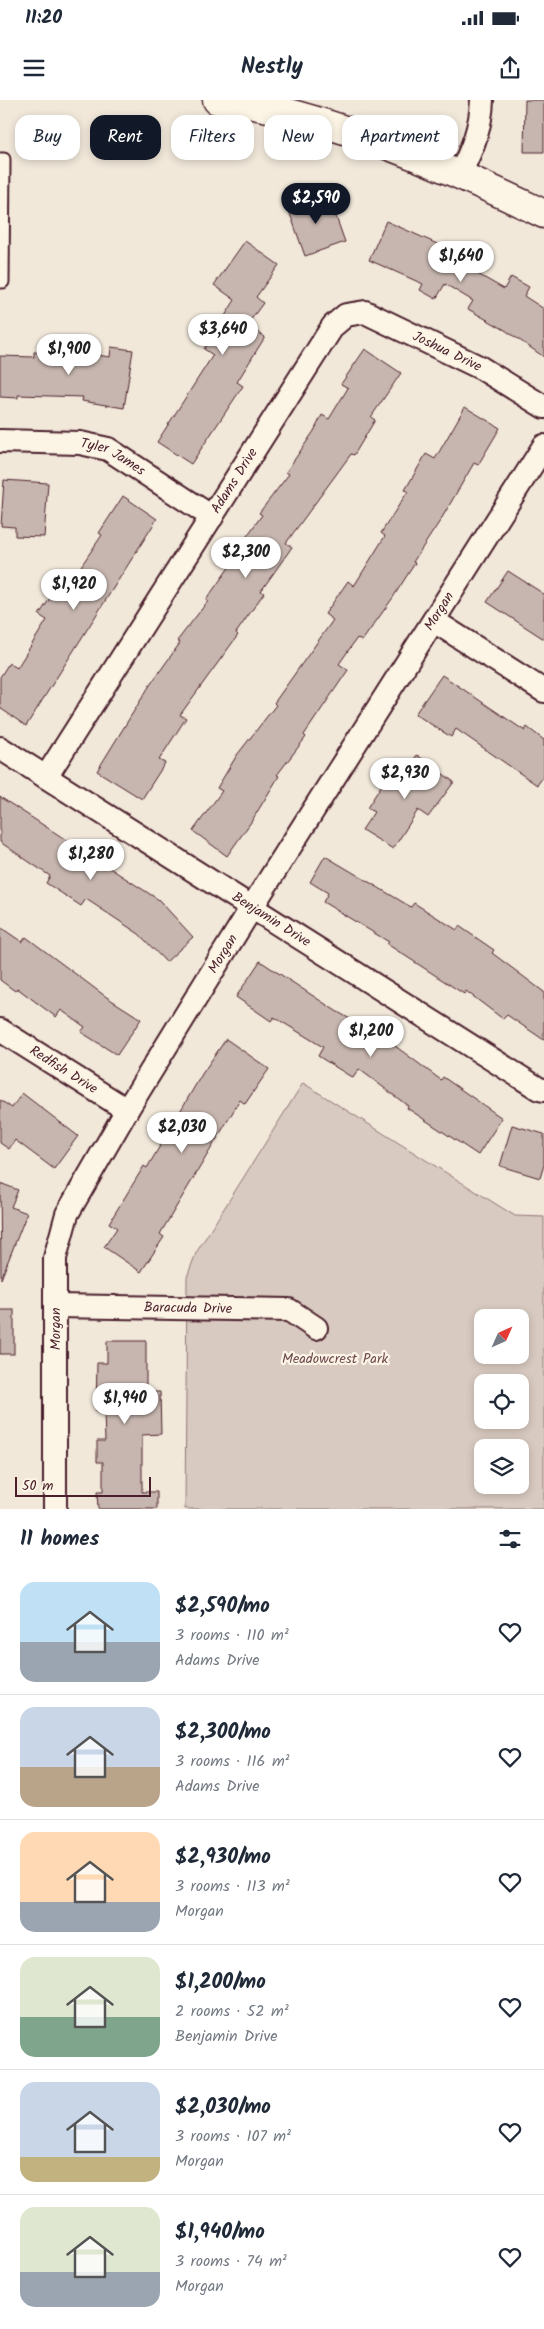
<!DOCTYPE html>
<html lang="en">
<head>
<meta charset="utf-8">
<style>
  body { margin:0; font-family:Kalam,sans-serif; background:#f2f2f3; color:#1f2937; height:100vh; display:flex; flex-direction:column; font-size:19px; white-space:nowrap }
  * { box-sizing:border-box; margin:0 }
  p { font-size:16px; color:#747a83 }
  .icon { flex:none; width:28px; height:28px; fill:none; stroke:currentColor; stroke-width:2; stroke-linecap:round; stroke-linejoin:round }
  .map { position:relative; height:1409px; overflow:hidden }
  .sheet { display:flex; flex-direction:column; background:#fff; flex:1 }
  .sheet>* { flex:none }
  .guide { position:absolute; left:15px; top:15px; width:515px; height:45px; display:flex; gap:10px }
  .needle { width:32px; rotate:45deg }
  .tools { position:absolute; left:474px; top:1209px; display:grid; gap:10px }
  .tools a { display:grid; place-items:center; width:55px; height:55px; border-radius:10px; background:#fff; box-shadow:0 2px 8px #0003; font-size:25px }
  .scale { position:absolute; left:15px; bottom:12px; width:136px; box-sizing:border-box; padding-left:5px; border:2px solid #4a1f2b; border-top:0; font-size:14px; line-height:18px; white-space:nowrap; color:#4a1f2b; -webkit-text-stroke:4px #fcf5e5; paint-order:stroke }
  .price { position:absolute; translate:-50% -42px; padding:0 11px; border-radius:18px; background:#fff; color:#222; font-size:16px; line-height:32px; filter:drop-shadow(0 1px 2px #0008) }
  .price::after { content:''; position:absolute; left:50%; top:30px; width:15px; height:11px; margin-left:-8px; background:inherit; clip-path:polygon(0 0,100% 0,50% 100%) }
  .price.on { background:#111827; color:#fff }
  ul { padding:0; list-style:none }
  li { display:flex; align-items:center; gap:15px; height:125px; padding:0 20px }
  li+li { border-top:1px solid #e0e1e3 }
  li span { display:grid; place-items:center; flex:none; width:140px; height:100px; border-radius:15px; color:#555 }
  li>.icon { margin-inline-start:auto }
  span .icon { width:60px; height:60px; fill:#fffc; stroke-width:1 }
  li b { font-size:21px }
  h2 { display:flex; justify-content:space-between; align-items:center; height:60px; padding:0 20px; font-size:21px }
  .chip { padding:0 18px; border-radius:15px; background:#fff; box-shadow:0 2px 8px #0003; font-size:18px; line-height:45px }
  .chip.on { background:#111827; color:#fff }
  .status { display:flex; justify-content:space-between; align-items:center; height:35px; padding:0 25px; background:#fff; direction:ltr }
  .status svg { height:14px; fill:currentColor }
  header { display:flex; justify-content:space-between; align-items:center; height:65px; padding:0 20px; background:#fff; font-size:22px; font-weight:600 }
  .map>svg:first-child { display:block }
  .green { fill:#d8cac0; stroke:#917476; fill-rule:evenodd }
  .building { fill:#c7b6af; stroke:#4a1f2b }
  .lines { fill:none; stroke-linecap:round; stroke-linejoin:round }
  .service-casing { stroke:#4a1f2b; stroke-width:15 }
  .minor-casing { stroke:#4a1f2b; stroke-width:26 }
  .secondary-casing { stroke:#4a1f2b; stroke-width:31 }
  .service { stroke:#fcf5e5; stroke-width:11 }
  .minor { stroke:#fcf5e5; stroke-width:22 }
  .secondary { stroke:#fcf5e5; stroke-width:28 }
  .labels { text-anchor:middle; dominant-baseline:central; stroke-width:4.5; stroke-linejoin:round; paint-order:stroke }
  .street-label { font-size:14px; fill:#4a1f2b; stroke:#fcf5e5 }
  .park-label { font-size:14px; fill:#6e4a50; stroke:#fcf5e5 }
</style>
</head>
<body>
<div class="status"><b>11:20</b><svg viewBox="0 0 49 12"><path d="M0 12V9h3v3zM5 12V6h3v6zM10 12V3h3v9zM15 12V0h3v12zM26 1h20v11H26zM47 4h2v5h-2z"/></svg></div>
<header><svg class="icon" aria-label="menu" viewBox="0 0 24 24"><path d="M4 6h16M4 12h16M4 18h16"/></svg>Nestly<svg class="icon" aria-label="share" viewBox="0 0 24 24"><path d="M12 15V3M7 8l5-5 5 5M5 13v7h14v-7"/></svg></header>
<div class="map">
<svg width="544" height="1409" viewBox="0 0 544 1409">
  <rect width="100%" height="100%" fill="#f1e8da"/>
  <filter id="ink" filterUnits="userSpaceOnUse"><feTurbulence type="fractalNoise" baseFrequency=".02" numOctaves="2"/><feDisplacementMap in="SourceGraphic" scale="10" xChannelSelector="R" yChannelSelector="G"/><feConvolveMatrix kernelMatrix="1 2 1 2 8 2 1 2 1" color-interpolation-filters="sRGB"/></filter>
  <g filter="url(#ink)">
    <path class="green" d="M303,983L515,1116L544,1117V1409H185L187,1177L196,1153ZM482,1218H520V1255H482ZM482,1282H520V1320H482ZM482,1348H520V1385H482Z"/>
    <g class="building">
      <polygon points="525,0 544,0 544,52 524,52"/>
      <polygon points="328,94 345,142 305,156 288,108"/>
      <polygon points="386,121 444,147 480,168 476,173 504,189 511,177 529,187 524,196 544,209 544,257 505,230 468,209 473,201 445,184 436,199 420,190 423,184 369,160"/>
      <polygon points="245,141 279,165 256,197 263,203 247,225 265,237 237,282 243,286 191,364 157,342 213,255 204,249 235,200 214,185"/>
      <polygon points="111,247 133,250 124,308 82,301 83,297 18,295 18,298 0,297 0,256 34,257 34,252 84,253 110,257"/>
      <polygon points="365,249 401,273 371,317 375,320 354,355 351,354 286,443 292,447 261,491 264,493 236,533 238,535 180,615 186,618 159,660 165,663 142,699 97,671 150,585 180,543 177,541 208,501 206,500 235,459 232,457 262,415 259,413 289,374 286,372 314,331 322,315 329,319 348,288 341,284"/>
      <polygon points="465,307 500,328 478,365 474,363 440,421 413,462 415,463 392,499 362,541 357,538 339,564 348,570 304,635 306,637 277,675 279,676 251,722 227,756 193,731 222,691 217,688 237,655 276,605 274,603 333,520 325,514 348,481 354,486 385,436 381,433 408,391 405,390 426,354 435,359"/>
      <polygon points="4,380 48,383 44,437 15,436 15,427 1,426"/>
      <polygon points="123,396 157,419 26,626 0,608 0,577 9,563 17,568 47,520 39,515 62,480 69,484 102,435 99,433"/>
      <polygon points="508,471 544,494 544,539 487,502"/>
      <polygon points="442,575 525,631 527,627 544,640 544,676 537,685 456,629 451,637 415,614"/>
      <polygon points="417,655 454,682 428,717 418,710 393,749 362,730 374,712 367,708 392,669 402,676"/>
      <polygon points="0,697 159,800 193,837 166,862 139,834 86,799 81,806 46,783 50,776 0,742"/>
      <polygon points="325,756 411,807 414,803 457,830 459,826 494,850 492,853 544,892 544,940 507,915 503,919 466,891 464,894 387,844 389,842 323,802 328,793 310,782"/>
      <polygon points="0,827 22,842 26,837 105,896 141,919 117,955 81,932 85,927 61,910 56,917 17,888 15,891 0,880"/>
      <polygon points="260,861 336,911 387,940 441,980 443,977 502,1018 478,1055 407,1008 408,1006 359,969 353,978 318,956 323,947 274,917 271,921 236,897"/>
      <polygon points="226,939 269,969 245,1004 240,1000 160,1134 164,1137 141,1172 104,1147 117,1128 109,1123 144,1066 147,1068 202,974"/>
      <polygon points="22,993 78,1036 54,1069 15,1040 9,1049 0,1043 0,1000 12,1008"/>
      <polygon points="512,1025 544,1034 544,1065 540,1078 500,1066"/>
      <polygon points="0,1083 18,1090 11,1107 27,1113 1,1179"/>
      <rect x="0" y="1210" width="14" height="44"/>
      <polygon points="107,1241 146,1241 146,1292 160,1292 161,1334 142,1335 142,1392 157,1392 157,1409 98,1409 97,1392 103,1392 103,1362 97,1362 97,1341 105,1341 104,1312 96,1312 97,1263 107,1263"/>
    </g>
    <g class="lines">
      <g class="service-casing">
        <polyline id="service" points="0,59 4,59 3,182 0,182"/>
      </g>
      <g class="minor-casing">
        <g id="minor">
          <path d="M460,74C472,49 481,28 482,0"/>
          <path id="s1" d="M0,341L80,343L108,349L212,417"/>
          <polyline points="434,521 544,591"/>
          <path id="s2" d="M0,648L539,989L544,990"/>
          <path id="s3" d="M46,677L333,226L346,215L365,212L481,268L544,307"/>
          <path id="s4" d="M0,930L127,1010"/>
          <path id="s5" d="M56,1206L289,1210L316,1228"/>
          <path id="s6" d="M55,1409V1158L67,1114L127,1010L252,807L544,346"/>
        </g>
      </g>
      <g class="secondary-casing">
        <path id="secondary" d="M217,0C238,3 261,5 281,11C373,35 459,73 544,114"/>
      </g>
      <use href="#service" class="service"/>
      <use href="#minor" class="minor"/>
      <use href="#secondary" class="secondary"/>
    </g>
  </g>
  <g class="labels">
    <g class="street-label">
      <text stroke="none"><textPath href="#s3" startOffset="662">Joshua Drive</textPath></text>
      <text stroke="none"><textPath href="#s1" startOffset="116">Tyler James</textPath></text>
      <text stroke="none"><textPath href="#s3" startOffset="351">Adams Drive</textPath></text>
      <text stroke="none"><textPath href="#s6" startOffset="1005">Morgan</textPath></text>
      <text stroke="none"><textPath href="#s2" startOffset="321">Benjamin Drive</textPath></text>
      <text stroke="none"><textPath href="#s6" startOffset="600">Morgan</textPath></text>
      <text stroke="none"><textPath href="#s4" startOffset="75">Redfish Drive</textPath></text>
      <text stroke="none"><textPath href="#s5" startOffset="132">Baracuda Drive</textPath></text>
      <text transform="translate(56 1229) rotate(-90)">Morgan</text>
    </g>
    <g class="park-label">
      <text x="335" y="1259">Meadowcrest Park</text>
    </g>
  </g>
</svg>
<div class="tools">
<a><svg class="needle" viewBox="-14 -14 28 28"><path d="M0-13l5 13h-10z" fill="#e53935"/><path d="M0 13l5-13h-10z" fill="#747a83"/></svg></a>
<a><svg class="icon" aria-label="locate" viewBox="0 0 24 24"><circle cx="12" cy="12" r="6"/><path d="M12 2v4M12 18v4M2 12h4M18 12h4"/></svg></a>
<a><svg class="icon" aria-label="layers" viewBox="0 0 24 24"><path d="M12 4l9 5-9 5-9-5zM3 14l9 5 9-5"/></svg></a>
</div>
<div class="scale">50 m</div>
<b class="price on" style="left:316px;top:125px">$2,590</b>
<b class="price" style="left:461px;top:183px">$1,640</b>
<b class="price" style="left:223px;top:256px">$3,640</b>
<b class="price" style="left:69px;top:276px">$1,900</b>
<b class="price" style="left:246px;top:479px">$2,300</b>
<b class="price" style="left:74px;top:511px">$1,920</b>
<b class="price" style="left:405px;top:700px">$2,930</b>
<b class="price" style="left:91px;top:781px">$1,280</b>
<b class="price" style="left:371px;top:958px">$1,200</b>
<b class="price" style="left:182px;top:1054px">$2,030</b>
<b class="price" style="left:125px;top:1325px">$1,940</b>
<div class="guide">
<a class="chip">Buy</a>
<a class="chip on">Rent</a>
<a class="chip">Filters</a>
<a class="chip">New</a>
<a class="chip">Apartment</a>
</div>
</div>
<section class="sheet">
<h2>11 homes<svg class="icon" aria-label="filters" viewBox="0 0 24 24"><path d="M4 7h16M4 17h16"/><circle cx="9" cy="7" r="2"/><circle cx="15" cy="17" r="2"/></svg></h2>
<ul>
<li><span style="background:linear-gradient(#bfe0f5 60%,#9aa5b1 0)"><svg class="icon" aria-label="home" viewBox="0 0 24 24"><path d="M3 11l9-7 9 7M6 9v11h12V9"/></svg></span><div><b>$2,590/mo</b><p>3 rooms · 110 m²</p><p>Adams Drive</p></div><svg class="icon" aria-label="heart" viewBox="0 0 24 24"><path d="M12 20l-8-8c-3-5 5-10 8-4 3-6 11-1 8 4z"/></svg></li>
<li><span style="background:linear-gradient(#c9d6e8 60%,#b9a48a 0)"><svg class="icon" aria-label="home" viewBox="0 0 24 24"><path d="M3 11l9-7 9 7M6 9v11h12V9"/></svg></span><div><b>$2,300/mo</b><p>3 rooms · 116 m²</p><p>Adams Drive</p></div><svg class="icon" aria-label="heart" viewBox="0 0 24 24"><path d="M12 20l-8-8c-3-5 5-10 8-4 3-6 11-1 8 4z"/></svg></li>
<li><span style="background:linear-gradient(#ffd9b3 70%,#9aa5b1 0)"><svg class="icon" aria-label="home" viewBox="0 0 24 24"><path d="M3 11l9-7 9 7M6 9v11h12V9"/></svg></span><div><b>$2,930/mo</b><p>3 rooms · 113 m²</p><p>Morgan</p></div><svg class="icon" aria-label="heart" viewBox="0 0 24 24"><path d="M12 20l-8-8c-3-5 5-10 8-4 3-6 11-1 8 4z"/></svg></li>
<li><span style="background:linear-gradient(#dfe7d0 60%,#7fa58c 0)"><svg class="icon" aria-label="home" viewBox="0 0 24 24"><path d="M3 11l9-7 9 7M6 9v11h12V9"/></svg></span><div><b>$1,200/mo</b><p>2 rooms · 52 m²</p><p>Benjamin Drive</p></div><svg class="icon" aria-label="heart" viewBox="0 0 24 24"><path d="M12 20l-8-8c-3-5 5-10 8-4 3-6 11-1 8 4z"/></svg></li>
<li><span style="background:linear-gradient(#c9d6e8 75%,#c2b280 0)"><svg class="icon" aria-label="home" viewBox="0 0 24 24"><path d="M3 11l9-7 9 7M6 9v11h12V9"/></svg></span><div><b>$2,030/mo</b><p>3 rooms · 107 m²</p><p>Morgan</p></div><svg class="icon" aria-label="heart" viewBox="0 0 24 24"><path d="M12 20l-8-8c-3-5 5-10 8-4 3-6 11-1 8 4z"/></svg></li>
<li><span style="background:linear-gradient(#dfe7d0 65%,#9aa5b1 0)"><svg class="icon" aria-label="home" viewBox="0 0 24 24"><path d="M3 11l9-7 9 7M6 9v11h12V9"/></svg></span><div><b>$1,940/mo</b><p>3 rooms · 74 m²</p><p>Morgan</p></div><svg class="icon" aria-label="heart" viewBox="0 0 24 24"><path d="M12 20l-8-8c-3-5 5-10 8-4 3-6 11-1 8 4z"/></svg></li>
</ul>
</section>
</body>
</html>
